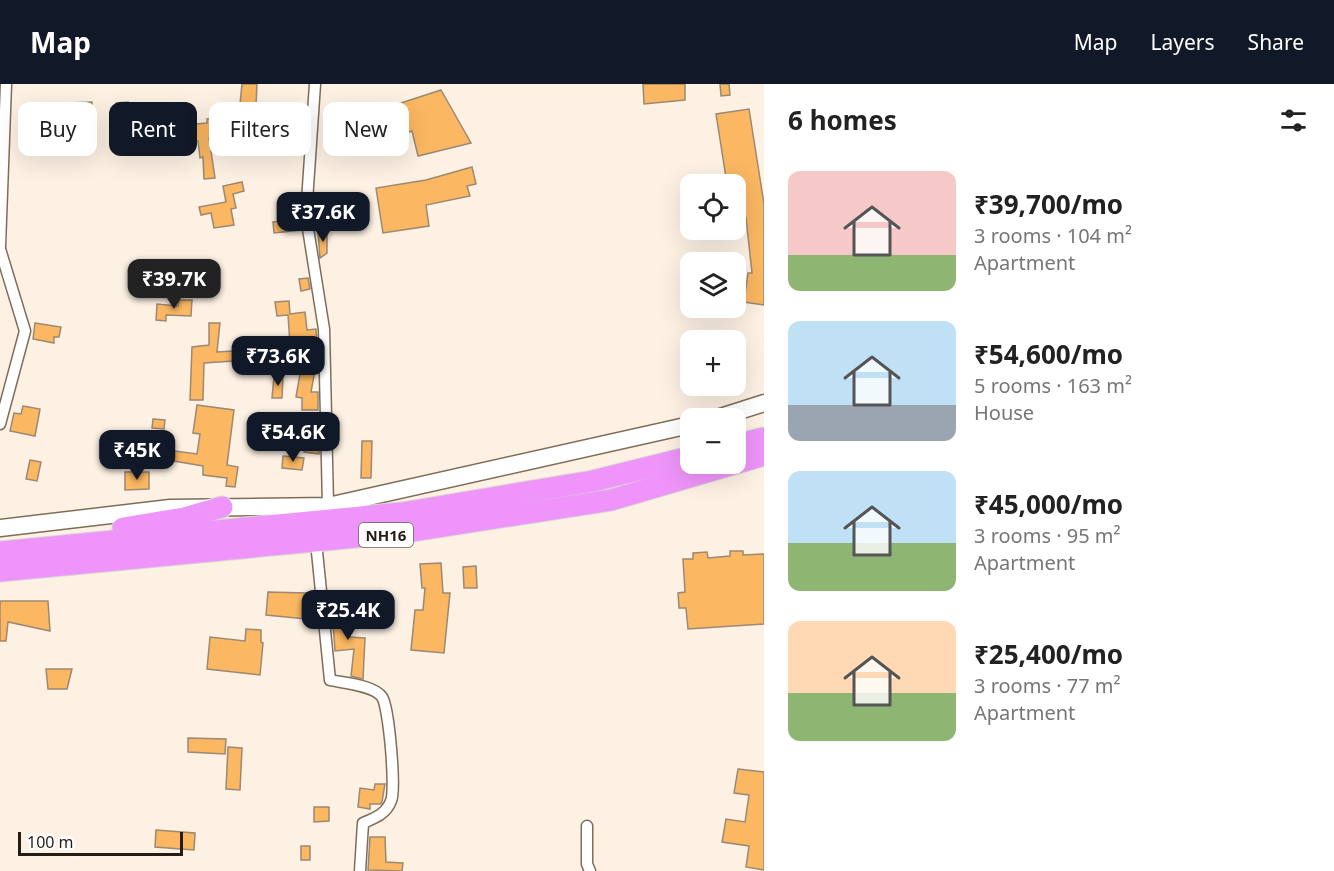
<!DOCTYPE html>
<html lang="en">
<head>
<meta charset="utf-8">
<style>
  body { margin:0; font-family:"Noto Sans",sans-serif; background:#f2f2f2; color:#222; height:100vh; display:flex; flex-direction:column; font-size:22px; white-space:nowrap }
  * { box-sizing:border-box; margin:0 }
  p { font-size:20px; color:#767676 }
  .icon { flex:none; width:33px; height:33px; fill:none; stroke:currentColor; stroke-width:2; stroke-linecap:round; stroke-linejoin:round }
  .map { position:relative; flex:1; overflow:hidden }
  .side { display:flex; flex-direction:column; background:#fff; width:570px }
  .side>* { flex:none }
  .banner { position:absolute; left:18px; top:18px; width:570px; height:54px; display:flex; gap:12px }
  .fabs { position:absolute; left:680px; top:90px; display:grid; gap:12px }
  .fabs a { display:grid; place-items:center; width:66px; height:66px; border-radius:12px; background:#fff; box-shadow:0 6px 24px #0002; font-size:30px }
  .scale { position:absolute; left:18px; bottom:15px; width:165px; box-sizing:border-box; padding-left:6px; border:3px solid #241d15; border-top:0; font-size:16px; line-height:21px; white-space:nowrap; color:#241d15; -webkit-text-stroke:4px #fff; paint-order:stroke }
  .price { position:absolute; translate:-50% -51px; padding:0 14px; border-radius:12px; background:#111827; color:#fff; font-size:20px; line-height:39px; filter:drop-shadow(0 2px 3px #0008) }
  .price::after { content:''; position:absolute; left:50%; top:36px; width:18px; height:14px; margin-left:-9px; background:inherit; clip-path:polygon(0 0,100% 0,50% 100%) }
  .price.selected { background:#222; color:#fff }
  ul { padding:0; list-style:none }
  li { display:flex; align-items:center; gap:18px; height:150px; padding:0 24px }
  li span { display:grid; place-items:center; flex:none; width:168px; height:120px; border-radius:12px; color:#555 }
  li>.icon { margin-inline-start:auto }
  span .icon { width:72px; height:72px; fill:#fffc; stroke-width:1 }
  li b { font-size:26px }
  h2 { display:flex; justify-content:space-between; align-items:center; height:72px; padding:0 24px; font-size:26px }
  .tag { padding:0 21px; border-radius:12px; background:#fff; box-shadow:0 6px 24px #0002; font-size:21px; line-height:54px }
  .tag.selected { background:#111827; color:#fff }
  header { display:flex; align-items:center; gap:36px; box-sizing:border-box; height:84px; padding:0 30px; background:#111827; color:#fff }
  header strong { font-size:28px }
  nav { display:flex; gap:33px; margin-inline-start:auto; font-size:21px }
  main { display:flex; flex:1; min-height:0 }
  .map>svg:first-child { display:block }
  .building { fill:#fbb761; stroke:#9b8974; stroke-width:1.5 }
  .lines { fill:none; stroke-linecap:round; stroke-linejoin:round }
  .street-casing { stroke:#7e6e59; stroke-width:13 }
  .secondary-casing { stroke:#7e6e59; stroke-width:19 }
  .highway-casing { stroke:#d8d6d5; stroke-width:23 }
  .street { stroke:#fff; stroke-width:10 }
  .secondary { stroke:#fff; stroke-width:16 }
  .highway { stroke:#ef94fa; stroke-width:21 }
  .labels { text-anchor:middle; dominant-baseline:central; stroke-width:4.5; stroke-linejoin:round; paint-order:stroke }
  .shield { fill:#fff; stroke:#66615b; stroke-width:1.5 }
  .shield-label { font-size:15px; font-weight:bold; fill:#241d15 }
</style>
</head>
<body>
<header>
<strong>Map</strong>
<nav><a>Map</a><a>Layers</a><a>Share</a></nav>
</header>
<main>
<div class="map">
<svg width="764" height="787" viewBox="0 0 764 787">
  <rect width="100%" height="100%" fill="#fdf1e4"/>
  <g class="building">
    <polygon points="242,0 257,0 256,21 240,20"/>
    <polygon points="643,0 685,0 685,16 644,20"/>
    <polygon points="720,0 729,0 730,11 721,12"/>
    <polygon points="441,6 471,59 418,72 412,47 400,51 400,48 337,56 333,28 401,19"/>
    <polygon points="92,18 92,32 68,33 67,19"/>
    <polygon points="128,18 130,42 118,43 116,19"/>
    <polygon points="288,23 306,23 304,50 288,50"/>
    <polygon points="749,25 764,120 764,221 744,218 748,189 752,189 746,134 735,136 735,100 727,100 716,30"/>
    <polygon points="217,34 219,53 209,54 215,94 204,95 203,73 200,74 198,57 184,58 183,41 207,39 207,35"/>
    <polygon points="472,83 476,100 467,102 470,112 426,121 429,142 383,149 376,104 426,96"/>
    <polygon points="242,98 244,107 233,110 236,124 231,125 234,141 214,144 211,129 201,131 199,123 226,118 223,102"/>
    <polygon points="299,135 301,146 274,149 273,138"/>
    <polygon points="318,148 327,148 327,169 320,174"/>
    <polygon points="308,194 310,205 301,207 299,195"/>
    <polygon points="179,216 192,216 191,232 166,231 166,237 156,236 157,220 178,222"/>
    <polygon points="289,217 290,230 305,228 307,246 316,245 317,259 290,260 288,231 277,232 275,218"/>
    <polygon points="35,239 61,243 59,253 54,253 54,259 33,255"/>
    <polygon points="209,239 220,239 217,268 233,267 234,277 204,279 203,316 190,316 192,263 209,261"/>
    <polygon points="301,284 315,286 311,308 318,308 318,326 302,326 302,314 296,313"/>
    <polygon points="274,292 283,293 282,314 272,314"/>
    <polygon points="197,321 234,326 227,381 238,383 235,403 226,402 227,394 203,391 203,382 137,371 138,362 197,370 200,350 193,349"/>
    <polygon points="23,322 40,325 35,352 10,347 14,329 21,330"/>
    <polygon points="153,335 165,336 164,345 152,344"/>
    <polygon points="306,352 319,354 319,370 304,368"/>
    <polygon points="362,357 372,357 371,394 361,394"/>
    <polygon points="283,372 304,374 302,386 282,384"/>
    <polygon points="30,376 41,378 37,397 26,395"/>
    <polygon points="125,388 149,388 149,405 125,406"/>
    <polygon points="730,467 743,467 743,471 764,470 764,540 688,545 686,524 679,524 678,509 685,508 683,475 693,475 693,469 707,468 708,474 730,472"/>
    <polygon points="441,479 443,509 450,509 444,569 411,566 415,526 423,526 425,504 422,504 420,480"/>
    <polygon points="476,482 477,504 464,504 463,483"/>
    <polygon points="268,508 307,509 306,535 266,531"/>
    <polygon points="0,517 48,517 50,547 8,538 6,557 0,557"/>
    <polygon points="348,524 350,553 365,554 363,595 351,592 354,565 335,567 332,525"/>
    <polygon points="246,545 261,546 261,558 263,559 260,591 207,585 210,553 245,557"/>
    <polygon points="46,585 72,585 67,605 48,605"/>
    <polygon points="188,654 226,655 225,670 188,668"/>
    <polygon points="228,663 242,664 240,706 226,705"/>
    <polygon points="738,685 764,688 764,786 746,783 749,762 722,758 726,735 745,738 749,711 734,709"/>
    <polygon points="375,700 385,700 382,718 381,720 370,720 370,725 358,723 360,704 374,706"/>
    <polygon points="314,723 329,723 329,737 314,738"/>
    <polygon points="156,746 195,749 194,766 155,763"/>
    <polygon points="370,753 385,753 386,778 403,779 402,787 368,786"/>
    <rect x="301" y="762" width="9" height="14"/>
  </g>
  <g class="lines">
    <g class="street-casing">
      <g id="street">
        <polyline points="315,0 306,132 324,245 328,422"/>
        <polyline points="0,162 6,0"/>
        <polyline points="0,165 25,247 0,340"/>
        <path d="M316,458L330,596C343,599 374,601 382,613C389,623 396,706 391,717C386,730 375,734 363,739L360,787"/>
        <polyline points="587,742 587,780 590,787"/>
      </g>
    </g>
    <g class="secondary-casing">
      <g id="secondary">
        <polyline points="717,334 764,319"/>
        <polyline points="0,444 170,424 328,422 690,341"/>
      </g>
    </g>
    <g class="highway-casing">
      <g id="highway">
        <polyline points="735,361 764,354"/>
        <polyline points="123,444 184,434 222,423"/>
        <polyline points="0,468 402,429 593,397 690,373"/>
        <polyline points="0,487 399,449 611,416 764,371"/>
      </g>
    </g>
    <use href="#street" class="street"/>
    <use href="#secondary" class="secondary"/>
    <use href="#highway" class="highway"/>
  </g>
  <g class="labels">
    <rect class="shield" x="359" y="439" width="54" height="24" rx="4.5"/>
    <g class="shield-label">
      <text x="386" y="451">NH16</text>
    </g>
  </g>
</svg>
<div class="fabs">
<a><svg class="icon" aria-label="locate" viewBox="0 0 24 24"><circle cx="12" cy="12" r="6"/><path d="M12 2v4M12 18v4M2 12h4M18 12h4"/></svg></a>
<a><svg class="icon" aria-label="layers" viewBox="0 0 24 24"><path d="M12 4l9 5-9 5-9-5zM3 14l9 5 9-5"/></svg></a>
<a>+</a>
<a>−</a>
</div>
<div class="scale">100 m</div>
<b class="price" style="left:323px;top:159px">₹37.6K</b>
<b class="price selected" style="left:174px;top:226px">₹39.7K</b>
<b class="price" style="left:278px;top:303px">₹73.6K</b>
<b class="price" style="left:293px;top:379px">₹54.6K</b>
<b class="price" style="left:137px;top:397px">₹45K</b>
<b class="price" style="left:348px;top:557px">₹25.4K</b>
<div class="banner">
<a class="tag">Buy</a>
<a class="tag selected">Rent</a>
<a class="tag">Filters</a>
<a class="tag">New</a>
</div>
</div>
<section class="side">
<h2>6 homes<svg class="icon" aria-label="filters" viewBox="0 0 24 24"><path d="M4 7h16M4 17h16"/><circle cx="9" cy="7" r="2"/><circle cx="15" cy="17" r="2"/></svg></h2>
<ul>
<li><span style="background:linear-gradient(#f6c9c9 70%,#8fb573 0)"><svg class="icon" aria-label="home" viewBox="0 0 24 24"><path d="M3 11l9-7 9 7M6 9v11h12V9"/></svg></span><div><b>₹39,700/mo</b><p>3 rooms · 104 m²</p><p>Apartment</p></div></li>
<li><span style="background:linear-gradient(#bfe0f5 70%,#9aa5b1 0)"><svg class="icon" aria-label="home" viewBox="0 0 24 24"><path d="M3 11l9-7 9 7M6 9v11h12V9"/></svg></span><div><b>₹54,600/mo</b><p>5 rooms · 163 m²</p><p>House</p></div></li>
<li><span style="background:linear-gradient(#bfe0f5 60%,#8fb573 0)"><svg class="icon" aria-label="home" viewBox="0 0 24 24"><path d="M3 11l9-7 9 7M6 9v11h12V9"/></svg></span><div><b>₹45,000/mo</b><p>3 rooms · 95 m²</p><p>Apartment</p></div></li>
<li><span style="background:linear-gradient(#ffd9b3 60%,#8fb573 0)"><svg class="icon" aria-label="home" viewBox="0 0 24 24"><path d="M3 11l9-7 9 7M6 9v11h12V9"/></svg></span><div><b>₹25,400/mo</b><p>3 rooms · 77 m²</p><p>Apartment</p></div></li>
</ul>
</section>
</main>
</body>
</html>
